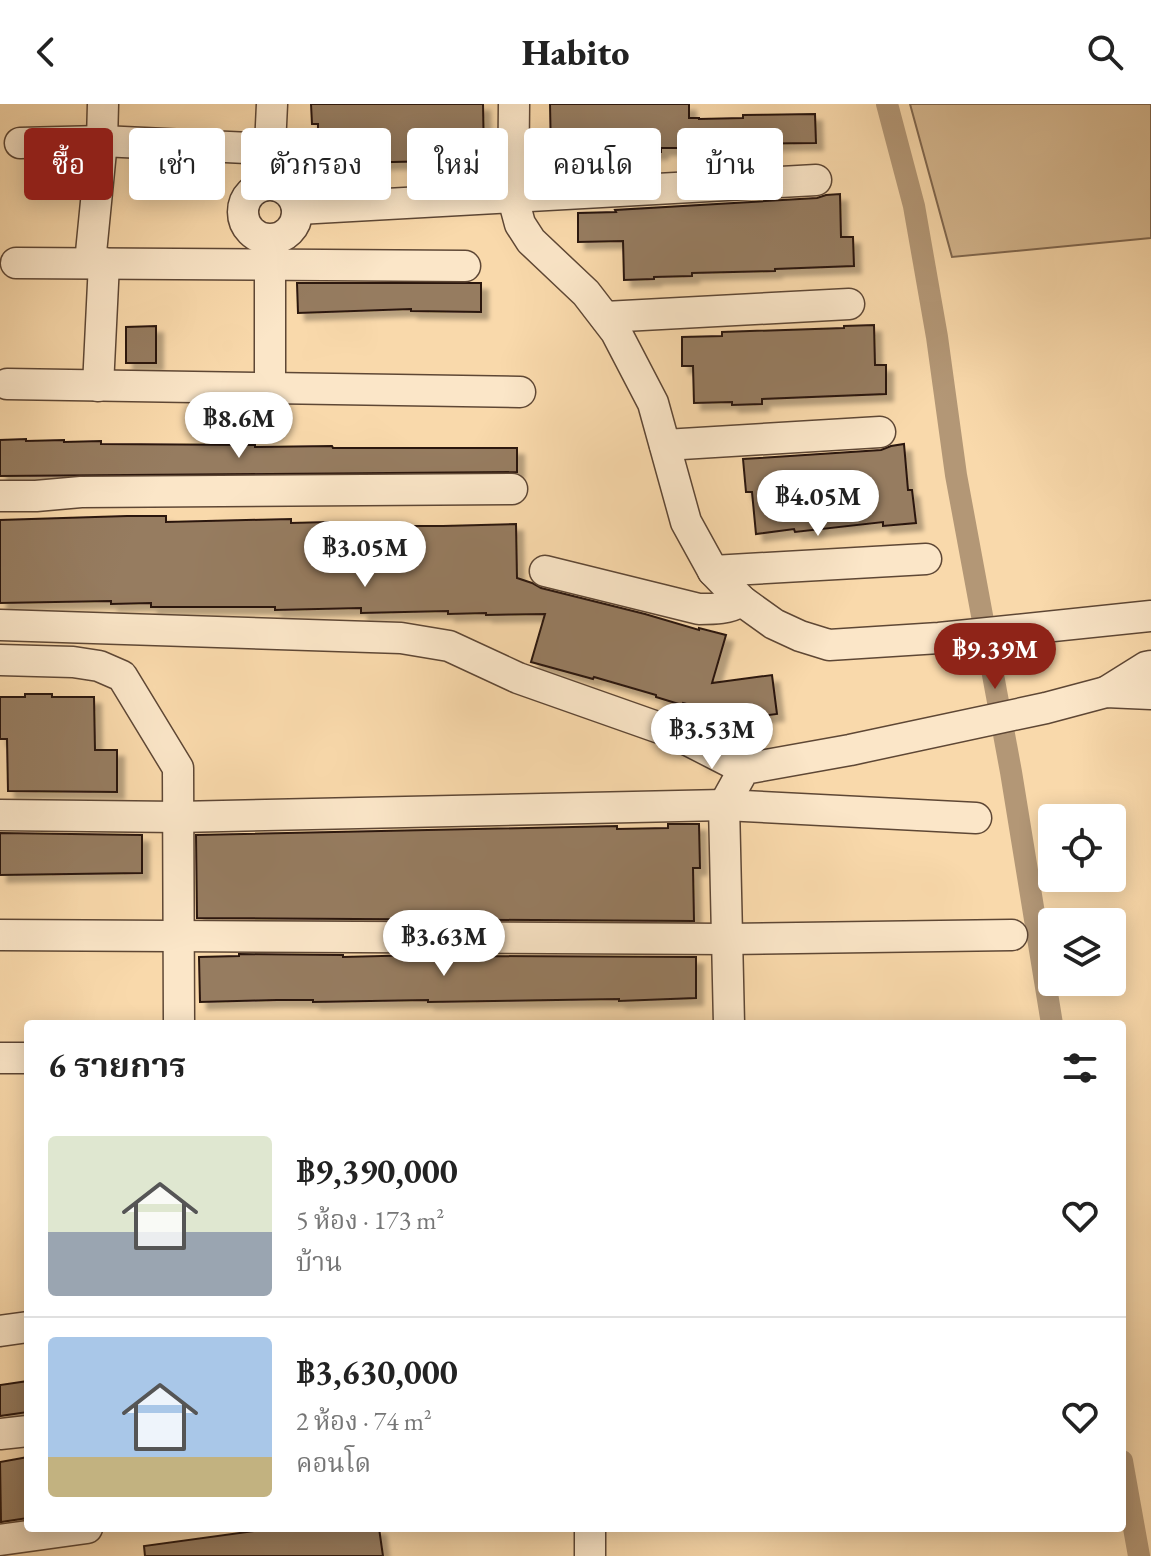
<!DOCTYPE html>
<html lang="th">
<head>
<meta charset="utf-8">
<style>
  body { margin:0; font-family:"EB Garamond","Noto Serif Thai",serif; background:#f2f2f2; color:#222; height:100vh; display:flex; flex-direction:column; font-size:30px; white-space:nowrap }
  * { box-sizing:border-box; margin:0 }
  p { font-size:26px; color:#767676 }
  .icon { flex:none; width:44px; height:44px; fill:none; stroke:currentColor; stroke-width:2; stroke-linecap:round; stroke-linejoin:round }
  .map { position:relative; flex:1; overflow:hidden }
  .drawer { position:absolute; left:24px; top:916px; width:1102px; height:512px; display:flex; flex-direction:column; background:#fff; border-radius:8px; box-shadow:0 4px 20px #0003 }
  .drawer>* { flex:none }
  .guide { position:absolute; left:24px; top:24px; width:1104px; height:72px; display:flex; gap:16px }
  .buttons { position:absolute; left:1038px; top:700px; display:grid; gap:16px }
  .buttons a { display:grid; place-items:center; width:88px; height:88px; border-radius:8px; background:#fff; box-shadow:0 4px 20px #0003; font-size:40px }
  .price { position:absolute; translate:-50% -68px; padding:0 18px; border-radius:28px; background:#fff; color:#222; font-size:26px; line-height:52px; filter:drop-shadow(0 2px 4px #0008) }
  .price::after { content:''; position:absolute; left:50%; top:48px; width:24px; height:18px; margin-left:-12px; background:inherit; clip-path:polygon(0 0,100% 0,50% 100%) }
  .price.selected { background:#8f2418; color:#fff }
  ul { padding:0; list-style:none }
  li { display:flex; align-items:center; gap:24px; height:200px; padding:0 24px }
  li+li { border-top:2px solid #e0e0e0 }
  li span { display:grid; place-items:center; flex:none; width:224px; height:160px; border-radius:8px; color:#555 }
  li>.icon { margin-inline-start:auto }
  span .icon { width:96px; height:96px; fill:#fffc; stroke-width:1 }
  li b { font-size:34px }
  h2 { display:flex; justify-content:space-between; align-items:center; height:96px; padding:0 24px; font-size:34px }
  .pill { padding:0 28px; border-radius:8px; background:#fff; box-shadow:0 4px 20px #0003; font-size:28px; line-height:72px }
  .pill.selected { background:#8f2418; color:#fff }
  header { display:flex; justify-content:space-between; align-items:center; height:104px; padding:0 24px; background:#fff; font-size:36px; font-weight:800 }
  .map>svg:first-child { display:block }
  .green { fill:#d6b890; stroke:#80674f; stroke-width:2 }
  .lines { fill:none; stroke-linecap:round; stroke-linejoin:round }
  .canal { stroke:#b39776; stroke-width:22 }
  .building { fill:#967b60; stroke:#2a160e; stroke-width:2; filter:url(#shadow) }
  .minor-casing { stroke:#5e4735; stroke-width:33 }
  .minor { stroke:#fbe6c8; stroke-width:30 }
</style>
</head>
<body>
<header><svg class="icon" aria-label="back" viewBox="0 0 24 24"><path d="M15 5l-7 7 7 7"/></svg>Habito<svg class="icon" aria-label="search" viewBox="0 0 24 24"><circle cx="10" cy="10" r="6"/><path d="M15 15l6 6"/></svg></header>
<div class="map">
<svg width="1151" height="1452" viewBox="0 0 1151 1452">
  <defs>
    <filter id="shadow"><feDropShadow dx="7" dy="7" stdDeviation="2" flood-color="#0004"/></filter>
  </defs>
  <rect width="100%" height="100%" fill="#f9d9ab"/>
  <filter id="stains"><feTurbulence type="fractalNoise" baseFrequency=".0025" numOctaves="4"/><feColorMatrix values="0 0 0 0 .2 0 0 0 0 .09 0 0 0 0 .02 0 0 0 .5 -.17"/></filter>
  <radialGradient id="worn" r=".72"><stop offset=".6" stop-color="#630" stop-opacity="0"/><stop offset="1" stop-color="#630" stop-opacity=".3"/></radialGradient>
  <polygon class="green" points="910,0 1151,0 1151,134 952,153"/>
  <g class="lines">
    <g class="canal">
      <polyline points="887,0 914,102 937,233 956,371 1011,668 1052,920"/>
      <polyline points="1122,1357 1139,1452"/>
    </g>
  </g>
  <g class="building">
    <polygon points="311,0 483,0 484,52 436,53 437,57 349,59 349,61 318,62 318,20 312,20"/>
    <polygon points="550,0 689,0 689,14 699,14 699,15 743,14 743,11 815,10 816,39 736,40 736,44 661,44 661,48 551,50"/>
    <polygon points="840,90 841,133 853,133 854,162 775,165 775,167 692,169 692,172 654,173 654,175 624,176 623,137 578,138 578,109 616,108 615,106 817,94 826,91"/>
    <polygon points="297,179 481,179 481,208 411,207 411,205 298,209"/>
    <polygon points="874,221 875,261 886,261 886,290 762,295 762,300 732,301 732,298 694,299 693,262 682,262 682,233 722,232 722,228 844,224 844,222"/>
    <polygon points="156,222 156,259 126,259 126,223"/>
    <polygon points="26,335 26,337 64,336 64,338 101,337 101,340 255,341 255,343 332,342 333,344 517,344 517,368 0,372 0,336"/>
    <polygon points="904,340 908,386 912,386 916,419 883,422 883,418 795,428 794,425 756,430 752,388 746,388 743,355 881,346 891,342"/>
    <polygon points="127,412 166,412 166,418 291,415 291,419 328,418 328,422 405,419 405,422 443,422 516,420 517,474 532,479 541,484 645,510 699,526 699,524 726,531 712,579 772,571 777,610 738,615 683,599 682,601 656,593 656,591 594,573 593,575 531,558 545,510 486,511 486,509 448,510 448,507 361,509 361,504 275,506 275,503 151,503 151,499 111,500 111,497 0,499 0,416"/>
    <polygon points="25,590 52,590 52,593 94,593 95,646 117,646 117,688 8,687 7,635 0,635 0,593 25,593"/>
    <polygon points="668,720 699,720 700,764 693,764 694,817 197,814 196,731 617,722 617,725 668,724"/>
    <polygon points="0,729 142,731 142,769 0,771"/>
    <polygon points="239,850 343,851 343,853 421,851 421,854 468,852 696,853 696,894 619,897 619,895 428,898 428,896 313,898 313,896 277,896 200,898 199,853 239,852"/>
    <polygon points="28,1277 28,1308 0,1312 0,1281"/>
    <polygon points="28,1353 28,1414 1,1418 0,1358"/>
    <polygon points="277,1424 379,1424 383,1452 145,1452 144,1442"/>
  </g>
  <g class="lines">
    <g class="minor-casing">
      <g id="minor">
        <polyline points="514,0 513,94 520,120 531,137 586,189 616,228 653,299 686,418 713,467 742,497 774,520 800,532 829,541 939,534 1151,512"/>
        <polyline points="20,39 102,37 269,45"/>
        <polyline points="269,63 272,0"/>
        <circle cx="270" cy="108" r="27"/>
        <polyline points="298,105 816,76"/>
        <polyline points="270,140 270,286"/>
        <polyline points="16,159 465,162"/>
        <polyline points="90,159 102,37 103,0"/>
        <polyline points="605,213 849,200"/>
        <polyline points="7,280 520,288"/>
        <polyline points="98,282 104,159"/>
        <polyline points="665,341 880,328"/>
        <polyline points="0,392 36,392 81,388 512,385"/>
        <path d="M545,467L699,505C715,505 728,505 742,497"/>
        <polyline points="713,467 926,455"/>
        <polyline points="0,521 401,534 449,542 518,574 674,629 744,665"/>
        <polyline points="0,556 73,558 99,562 122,572 178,664 179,920"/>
        <polyline points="1106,588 1146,563 1151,562"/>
        <polyline points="0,711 178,713 724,701 976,714"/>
        <polyline points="0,831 728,835 1012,831"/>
        <polyline points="729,920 724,701 744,665 850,646 1046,604 1106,588 1151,590"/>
        <polyline points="0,954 28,954"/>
        <polyline points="0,1227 28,1223"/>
        <polyline points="0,1330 28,1327"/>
        <polyline points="0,1436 87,1424"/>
        <polyline points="590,1452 590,1424"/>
      </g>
    </g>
    <use href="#minor" class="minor"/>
  </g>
  <rect width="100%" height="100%" filter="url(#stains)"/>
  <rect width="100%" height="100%" fill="url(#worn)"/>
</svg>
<div class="buttons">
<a><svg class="icon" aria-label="locate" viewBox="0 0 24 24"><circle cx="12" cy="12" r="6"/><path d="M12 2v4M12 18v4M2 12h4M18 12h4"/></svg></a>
<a><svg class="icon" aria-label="layers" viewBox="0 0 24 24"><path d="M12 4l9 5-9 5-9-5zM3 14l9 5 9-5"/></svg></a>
</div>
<b class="price" style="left:239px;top:356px">฿8.6M</b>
<b class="price" style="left:818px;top:434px">฿4.05M</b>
<b class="price" style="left:365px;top:485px">฿3.05M</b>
<b class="price selected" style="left:995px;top:587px">฿9.39M</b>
<b class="price" style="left:712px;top:667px">฿3.53M</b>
<b class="price" style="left:444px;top:874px">฿3.63M</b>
<div class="guide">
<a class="pill selected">ซื้อ</a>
<a class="pill">เช่า</a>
<a class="pill">ตัวกรอง</a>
<a class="pill">ใหม่</a>
<a class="pill">คอนโด</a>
<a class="pill">บ้าน</a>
</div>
<section class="drawer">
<h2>6 รายการ<svg class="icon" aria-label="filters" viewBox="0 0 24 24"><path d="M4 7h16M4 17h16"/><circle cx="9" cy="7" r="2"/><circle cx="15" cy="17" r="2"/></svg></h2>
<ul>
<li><span style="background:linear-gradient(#dfe7d0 60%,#9aa5b1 0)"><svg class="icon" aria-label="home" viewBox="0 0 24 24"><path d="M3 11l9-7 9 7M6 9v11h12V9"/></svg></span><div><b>฿9,390,000</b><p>5 ห้อง · 173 m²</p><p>บ้าน</p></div><svg class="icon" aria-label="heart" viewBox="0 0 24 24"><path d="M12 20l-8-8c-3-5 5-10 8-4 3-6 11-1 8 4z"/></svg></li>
<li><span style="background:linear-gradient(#a9c7e8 75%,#c2b280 0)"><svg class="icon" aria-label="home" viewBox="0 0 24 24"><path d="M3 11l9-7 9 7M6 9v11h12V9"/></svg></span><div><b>฿3,630,000</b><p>2 ห้อง · 74 m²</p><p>คอนโด</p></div><svg class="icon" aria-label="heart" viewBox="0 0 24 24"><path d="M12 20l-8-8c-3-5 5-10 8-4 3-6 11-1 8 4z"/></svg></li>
</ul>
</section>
</div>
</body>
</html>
